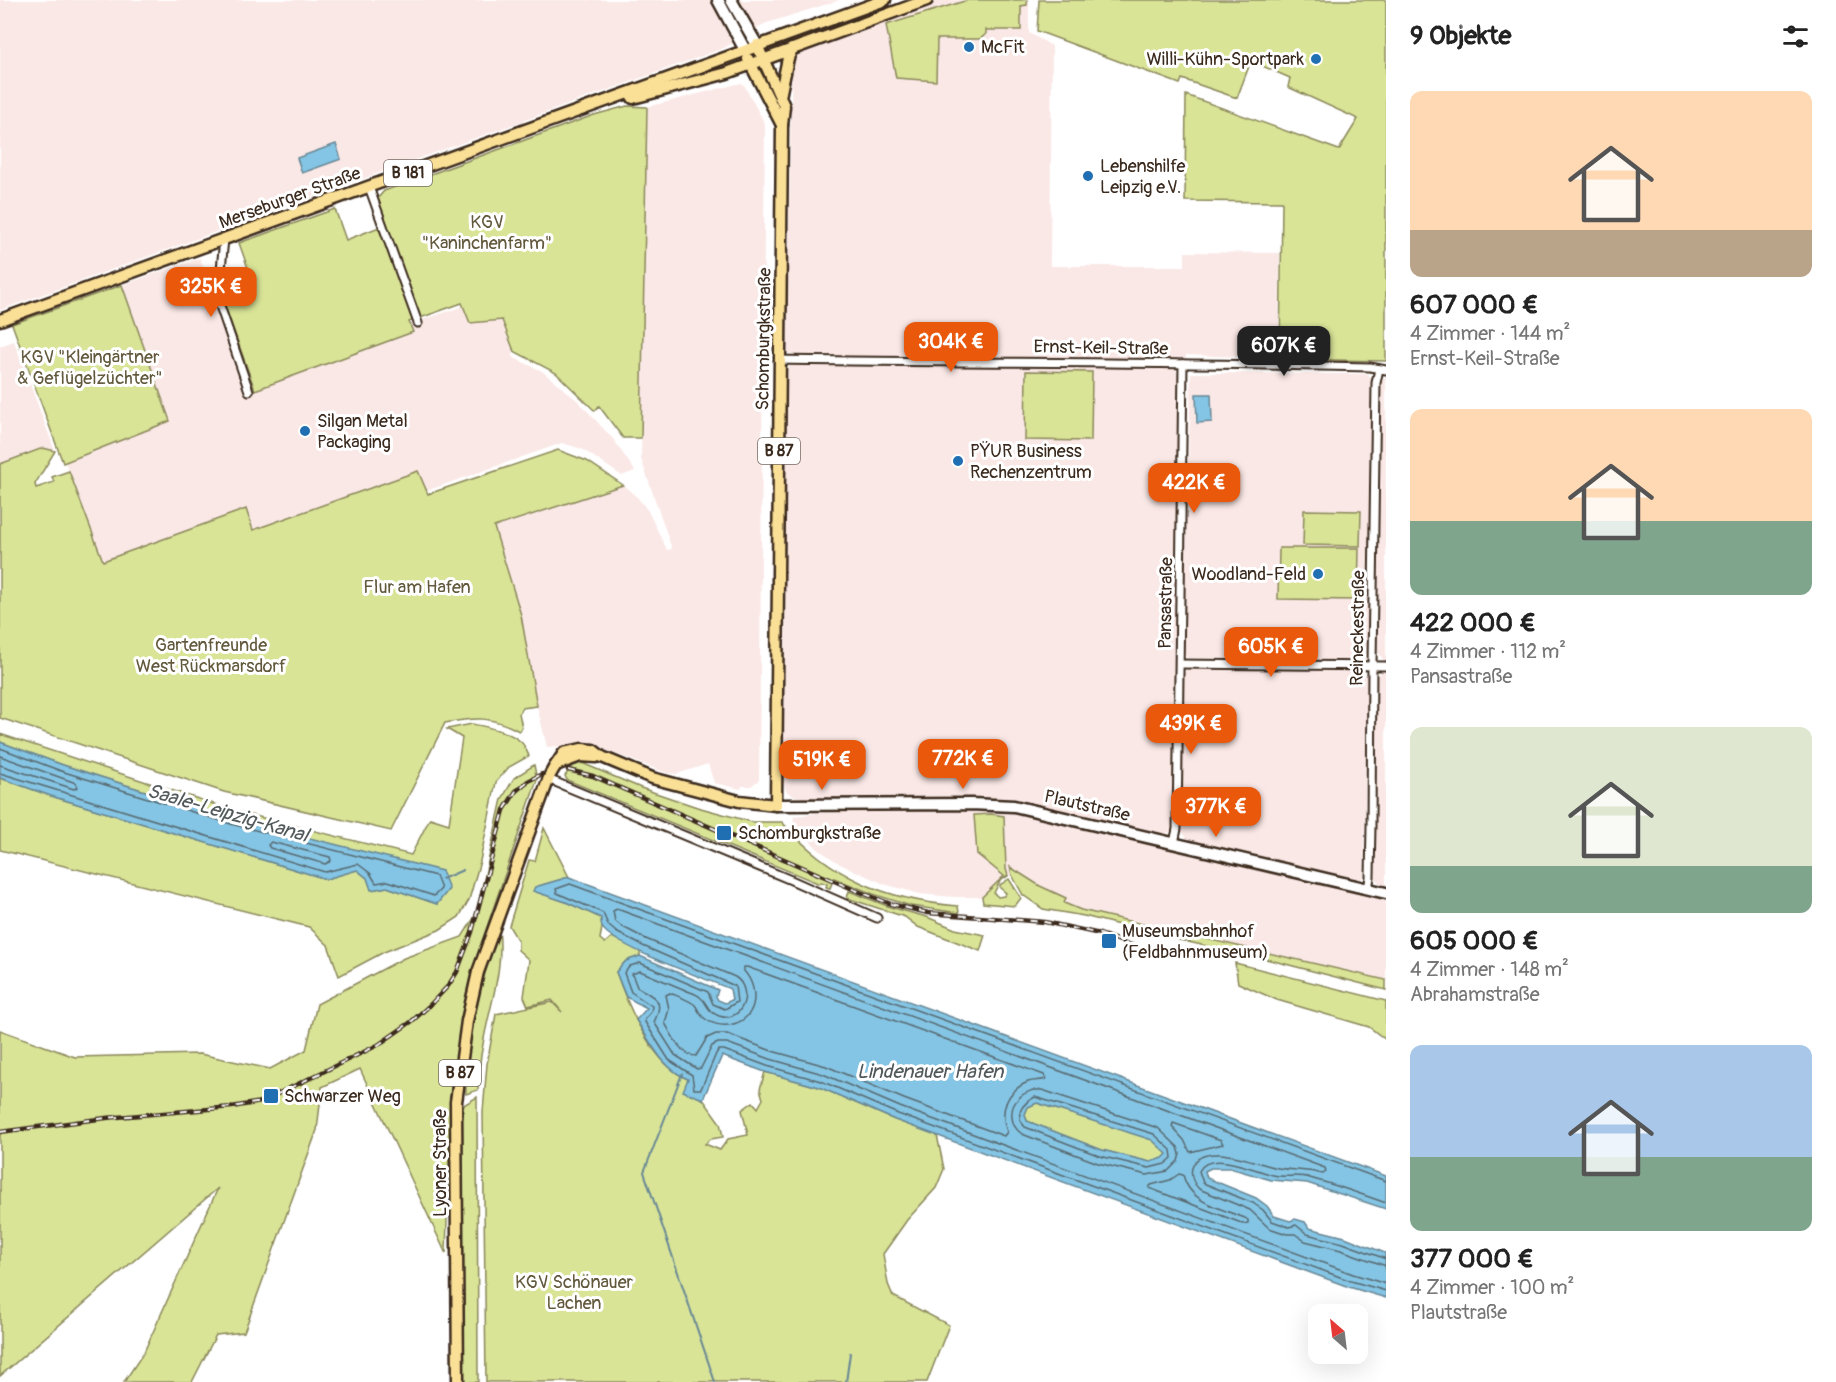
<!DOCTYPE html>
<html lang="de">
<head>
<meta charset="utf-8">
<style>
  body { margin:0; font-family:Pangolin,sans-serif; background:#f2f2f2; color:#222; height:100vh; display:flex; flex-direction:column; font-size:22px; white-space:nowrap }
  * { box-sizing:border-box; margin:0 }
  p { font-size:20px; color:#767676 }
  .icon { flex:none; width:33px; height:33px; fill:none; stroke:currentColor; stroke-width:2; stroke-linecap:round; stroke-linejoin:round }
  .map { position:relative; flex:1; overflow:hidden }
  .side { display:flex; flex-direction:column; background:#fff; width:450px }
  .side>* { flex:none }
  .needle { width:39px; rotate:332deg }
  .controls { position:absolute; left:1308px; top:1304px; display:grid; gap:12px }
  .controls a { display:grid; place-items:center; width:60px; height:60px; border-radius:12px; background:#fff; box-shadow:0 6px 24px #0002; font-size:30px }
  .price { position:absolute; translate:-50% -51px; padding:0 14px; border-radius:12px; background:#ea580c; color:#fff; font-size:20px; line-height:39px; filter:drop-shadow(0 2px 3px #0008) }
  .price::after { content:''; position:absolute; left:50%; top:36px; width:18px; height:14px; margin-left:-9px; background:inherit; clip-path:polygon(0 0,100% 0,50% 100%) }
  .price.selected { background:#222; color:#fff }
  ul { padding:0; list-style:none }
  li { display:grid; align-content:center; gap:12px; height:318px; padding:0 24px }
  li span { display:grid; place-items:center; height:186px; border-radius:12px; color:#555 }
  li>.icon { margin-inline-start:auto }
  span .icon { width:108px; height:108px; fill:#fffc; stroke-width:1 }
  li b { font-size:26px }
  h2 { display:flex; justify-content:space-between; align-items:center; height:72px; padding:0 24px; font-size:26px }
  main { display:flex; flex:1; min-height:0 }
  .map>svg:first-child { display:block }
  .built { fill:#fae8e6 }
  .green { fill:#d9e497; stroke:#8a875a; stroke-width:1.5 }
  .water { fill:#84c5e5; stroke:#678795; stroke-width:1.5; fill-rule:evenodd }
  .lines { fill:none; stroke-linecap:round; stroke-linejoin:round }
  .shore { stroke:#58686e; stroke-width:1.5 }
  .stream { stroke:#678795; stroke-width:2 }
  .street-casing { stroke:#3b2a1e; stroke-width:11 }
  .secondary-casing { stroke:#3b2a1e; stroke-width:15 }
  .primary-casing { stroke:#3b2a1e; stroke-width:15 }
  .street { stroke:#fff; stroke-width:7 }
  .secondary { stroke:#fff; stroke-width:10 }
  .primary { stroke:#fadf96; stroke-width:10 }
  .rail-casing { stroke:#3b2a1e; stroke-width:4.5 }
  .rail { stroke:#fff; stroke-width:2; stroke-dasharray:7; stroke-linecap:butt }
  .primary-bridge-casing { stroke:#3b2a1e; stroke-width:15; stroke-linecap:butt }
  .primary-bridge { stroke:#fadf96; stroke-width:10 }
  .poi-dot { fill:#1f6fb2; stroke:#fff; stroke-width:2 }
  .labels { text-anchor:middle; dominant-baseline:central; stroke-width:6; stroke-linejoin:round; paint-order:stroke }
  .shield { fill:#fff; stroke:#766a62; stroke-width:1.5 }
  .shield-label { font-size:16px; font-weight:bold; fill:#3b2a1e }
  .poi-label { font-size:18px; fill:#3b2a1e; stroke:#fff; text-anchor:start }
  .street-label { font-size:18px; fill:#3b2a1e; stroke:#fff }
  .park-label { font-size:18px; fill:#62583c; stroke:#fff }
  .water-label { font-size:20px; font-style:italic; fill:#51585a; stroke:#fff }
</style>
</head>
<body>
<main>
<div class="map">
<svg width="1386" height="1382" viewBox="0 0 1386 1382">
  <rect width="100%" height="100%" fill="#fff"/>
  <filter id="ink" filterUnits="userSpaceOnUse"><feTurbulence type="fractalNoise" baseFrequency=".0167" numOctaves="2"/><feDisplacementMap in="SourceGraphic" scale="12" xChannelSelector="R" yChannelSelector="G"/><feConvolveMatrix kernelMatrix="1 2 1 2 8 2 1 2 1" color-interpolation-filters="sRGB"/></filter>
  <g filter="url(#ink)">
    <g class="built">
      <polygon points="0,0 840,0 764,24 724,48 0,310"/>
      <polygon points="940,0 1029,0 1029,33 1052,46 1050,266 1185,266 1185,252 1280,253 1279,358 1186,355 1186,358 1163,361 794,356 788,353 787,343 792,53 808,46"/>
      <polygon points="741,83 744,85 765,124 759,780 751,786 742,786 741,789 714,783 708,764 677,774 667,773 589,744 547,747 537,706 521,615 494,527 623,485 638,498 648,511 667,550 672,549 641,459 647,107"/>
      <polygon points="200,258 247,393 412,332 410,324 464,306 470,323 502,320 514,351 512,357 542,371 578,401 613,439 635,471 622,476 582,449 562,443 426,491 418,471 253,530 245,509 103,561 65,462 170,421 122,285"/>
      <polygon points="14,341 55,451 42,448 0,464 0,346"/>
      <polygon points="797,364 1174,368 1179,375 1173,829 1164,836 1009,798 803,798 794,796 786,791 783,781 786,371 790,365"/>
      <polygon points="1191,373 1368,374 1372,380 1368,657 1363,661 1187,658 1183,651"/>
      <polygon points="1386,377 1386,661 1384,661 1378,652 1381,382"/>
      <polygon points="1189,668 1361,670 1367,677 1364,876 1359,881 1188,841 1182,831 1184,672"/>
      <polygon points="1382,671 1386,671 1386,885 1380,884 1376,879 1376,677"/>
      <polygon points="850,809 990,809 1017,812 1386,899 1386,980 1082,910 1053,899 1015,876 1005,876 982,897 953,897 920,894 884,884 840,864 818,849 793,824 794,816"/>
    </g>
    <g class="green">
      <polygon points="968,0 1027,0 1027,5 1021,6 1021,30 986,30 986,34 980,39 937,39 936,81 896,78 886,25"/>
      <polygon points="1039,0 1386,0 1386,361 1280,359 1282,202 1185,201 1186,95 1339,150 1358,119 1288,87 1290,78 1251,61 1237,98 1182,79 1180,84 1037,31"/>
      <polygon points="627,106 647,107 641,438 623,438 599,406 595,411 556,373 514,351 502,320 470,323 462,303 409,322 413,332 255,390 224,303 226,270 249,271 239,243 335,209 346,240 387,224 378,198 384,191 594,115"/>
      <polygon points="122,285 170,421 63,463 12,324"/>
      <polygon points="1026,371 1092,372 1091,441 1025,440"/>
      <path d="M43,448L55,451L35,484L36,488L54,482L52,477L69,471L103,561L246,509L253,530L418,471L428,494L558,450L587,461L623,485L494,527L521,615L537,706L522,708L519,713L522,728L519,731C491,716 476,717 445,723L391,831L224,792L0,718V464Z"/>
      <polygon points="1304,510 1361,511 1360,546 1303,545"/>
      <polygon points="1279,548 1359,548 1358,600 1278,599"/>
      <path d="M472,724C487,727 511,731 522,743C525,746 527,752 529,756L509,767L496,782L480,861L469,900L459,917L439,930L384,952L339,976L328,945L309,927L0,850V778L51,796L326,879L357,870L367,878L372,890L387,887L437,904L442,872L233,819L63,765L0,742V734L235,811L411,855L430,818L449,824L462,738L447,729Z"/>
      <path d="M582,763L641,788L697,807L752,822H782C831,878 886,900 958,906L959,913L911,906L873,894L834,878L830,888L826,887L827,884L821,882L820,884L567,780L565,776L571,767Z"/>
      <polygon points="534,765 537,780 475,962 451,1084 446,1254 360,1069 322,1087 317,1130 244,1332 216,1335 192,1382 124,1382 144,1352 218,1188 0,1376 0,1030 75,1057 200,1054 270,1069 306,1050 317,1004 404,958 462,937 476,915 502,799 514,778"/>
      <polygon points="991,814 1004,816 1006,869 1008,876 1000,881 994,893 998,897 1004,896 1006,893 1000,888 1000,885 1009,879 1021,898 1015,906 983,903 982,897 1004,876 977,854 974,815"/>
      <path d="M544,828L569,877L535,887L534,891L566,902L601,918L602,928L600,939L605,943L612,937L640,951V956L626,961L616,972C628,1006 653,1066 688,1079L684,1091L703,1099L720,1123L723,1137L711,1139L705,1144L720,1150L728,1139L748,1135L742,1110L753,1102L758,1108L763,1099L760,1089L765,1072L819,1087L895,1120L937,1135L944,1169L936,1188L907,1220L883,1254L888,1284L893,1296L949,1325L927,1382H486L483,1112L487,1064L496,1014L552,1002L562,1012L552,1000L528,1006L524,997L529,960L518,950V941L509,926L529,860L535,861Z"/>
      <polygon points="1010,867 1040,886 1066,898 1064,903 1081,910 1386,980 1386,990 1270,960 1170,938 1084,916 1043,909 1023,895 1012,875"/>
      <polygon points="849,891 890,907 927,917 955,929 985,935 980,951 918,927 905,917 847,898"/>
      <path d="M499,929C504,970 490,1004 483,1044C480,1059 478,1075 478,1090L466,1094C464,1037 481,983 499,929Z"/>
      <polygon points="1235,963 1386,1001 1386,1040 1369,1027 1277,1000 1238,983"/>
      <polygon points="477,1097 478,1382 462,1382 462,1106"/>
      <polygon points="1037,1103 1129,1132 1127,1119 1186,1159 1150,1162 1102,1150 1027,1121 1025,1114 1028,1107"/>
    </g>
    <g class="water">
      <polygon points="336,144 341,159 302,173 297,158"/>
      <polygon points="1196,394 1211,394 1212,422 1197,423"/>
      <polygon points="0,742 63,765 233,819 442,871 449,889 437,904 387,887 371,890 367,878 357,870 326,879 51,796 0,778"/>
      <path d="M569,877L1386,1176V1209L1307,1183L1271,1180L1230,1168H1211L1205,1171L1207,1178L1256,1198L1267,1206L1274,1216L1290,1221L1295,1219L1305,1222L1309,1228L1345,1237L1385,1253L1386,1298L1349,1287L895,1120L819,1087L765,1072L722,1056L703,1099L683,1091L688,1079C662,1069 651,1042 636,1020L647,1008L626,997L616,972L626,961L640,956L718,990L716,996L718,1000L725,1003L732,1000L730,989C707,979 612,946 602,927C601,925 601,921 601,918L566,902L533,891L535,887ZM1037,1103L1152,1140L1167,1154L1163,1158L1150,1162L1102,1150L1027,1121L1025,1114L1028,1107Z"/>
    </g>
    <g class="lines">
      <g class="shore">
        <polyline points="0,748 61,771 231,824 436,876 441,889 434,896 388,881 376,883 370,873 358,864 325,872 0,773"/>
        <polyline points="0,756 76,783 78,787 74,789 0,765"/>
        <polygon points="271,842 330,857 331,861 325,864 270,848 268,845"/>
        <path d="M744,967H747L1044,1075L1046,1079C1041,1081 1034,1080 1028,1082C1006,1091 999,1111 1007,1132L1004,1136L904,1099L826,1066L772,1051L727,1034H716L707,1038L696,1056C681,1056 672,1035 665,1023L669,1009L666,995L670,993C677,996 690,1000 695,1005C698,1009 699,1013 703,1017C718,1031 747,1027 753,1005C756,993 752,980 744,971Z"/>
        <path d="M1033,1090H1042L1158,1128L1178,1147L1180,1154L1178,1161L1168,1171L1147,1175L1098,1163L1022,1134C1010,1126 1008,1108 1019,1098C1022,1094 1028,1092 1033,1090Z"/>
        <path d="M1035,1097L1154,1134L1171,1150L1172,1158L1165,1164L1149,1168L1100,1156L1025,1127C1013,1115 1023,1103 1035,1097Z"/>
        <polygon points="1173,1123 1221,1140 1223,1144 1190,1152 1184,1140 1172,1127"/>
        <path d="M1179,1174L1183,1175C1190,1204 1221,1208 1245,1218L1248,1220V1223L1244,1224L1149,1188L1151,1185L1170,1180Z"/>
        <polyline points="1386,1181 570,884 556,889 557,893 603,913 608,925 616,932 643,946 735,986 737,1002 725,1009 713,1004 708,992 640,963 630,966 624,973 631,992 652,1006 651,1012 645,1019 645,1022 669,1060 692,1075 694,1089 701,1089 716,1054 719,1050 724,1050 767,1066 821,1081 898,1114 1351,1281 1386,1291"/>
        <path d="M1386,1203C1361,1194 1336,1185 1310,1178C1299,1174 1285,1178 1273,1175C1256,1171 1210,1149 1199,1171L1203,1183L1253,1203L1263,1210L1272,1221L1289,1227L1296,1225L1307,1234L1343,1243L1386,1259"/>
        <path d="M1386,1266L1341,1250L1305,1241L1295,1234H1287L1269,1228L1250,1210L1199,1189C1194,1184 1190,1176 1192,1168C1201,1138 1260,1165 1278,1168C1294,1171 1307,1169 1323,1174L1326,1172L1325,1168L617,909L613,911L615,921L621,926L646,939L735,977C754,989 743,1024 719,1016C706,1011 708,1003 700,997C696,993 688,992 683,989C669,983 654,977 640,971L632,974L637,987C656,998 665,1000 654,1022L675,1055L697,1069L701,1068L712,1046L718,1043H727L770,1059L823,1074L900,1107L1353,1274L1386,1284"/>
      </g>
      <g class="stream">
        <polyline points="442,879 463,870"/>
        <polyline points="682,1074 644,1172 715,1382"/>
        <polyline points="846,1382 850,1353"/>
      </g>
      <g class="street-casing">
        <g id="street">
          <polyline points="369,187 418,323"/>
          <polyline points="224,239 218,300 249,391"/>
          <path d="M780,360C977,363 1174,362 1370,367L1386,370"/>
          <polyline points="1180,664 1386,666"/>
          <polyline points="548,779 791,880 877,918"/>
          <polyline points="1174,843 1177,829 1183,364"/>
          <polyline points="1368,889 1370,877 1371,826 1372,665 1376,383 1379,369"/>
        </g>
      </g>
      <g class="secondary-casing">
        <g id="secondary">
          <polyline points="718,0 745,50"/>
          <polyline points="731,0 757,45"/>
          <polyline points="776,805 971,804 1014,806 1386,893"/>
        </g>
      </g>
      <g class="primary-casing">
        <g id="primary">
          <polyline points="748,59 782,125"/>
          <polyline points="780,97 788,58 792,49"/>
          <polyline points="633,98 727,73 927,0"/>
          <polyline points="0,320 885,0"/>
          <polyline points="556,765 580,756 596,757"/>
          <polyline points="554,768 564,753 582,749 593,750 602,757 652,778 739,801 776,805 782,125 784,106 757,45"/>
          <polyline points="458,1382 456,1102 467,1021 478,972 550,775"/>
        </g>
      </g>
      <use href="#street" class="street"/>
      <use href="#secondary" class="secondary"/>
      <use href="#primary" class="primary"/>
      <g class="rail-casing">
        <g id="rail">
          <polyline points="568,770 593,776 855,890 891,904 928,913 1045,922 1100,934 1154,953 1183,955"/>
          <polyline points="0,1132 106,1118 232,1107 261,1102 378,1045 411,1022 430,1005 448,986 457,972 472,932 504,810 516,791 528,781 542,774"/>
        </g>
      </g>
      <use href="#rail" class="rail"/>
      <g class="primary-bridge-casing">
        <polyline id="primary-bridge" points="550,775 554,768"/>
      </g>
      <use href="#primary-bridge" class="primary-bridge"/>
    </g>
  </g>
  <g class="poi-dot">
    <circle cx="969" cy="47" r="6"/>
    <circle cx="1316" cy="59" r="6"/>
    <circle cx="1088" cy="176" r="6"/>
    <circle cx="305" cy="431" r="6"/>
    <circle cx="958" cy="461" r="6"/>
    <circle cx="1318" cy="574" r="6"/>
    <rect x="716" y="825" width="16" height="16" rx="3"/>
    <rect x="1101" y="933" width="16" height="16" rx="3"/>
    <rect x="263" y="1088" width="16" height="16" rx="3"/>
  </g>
  <g class="labels">
    <g class="shield">
      <rect x="384" y="160" width="48" height="26" rx="4.5"/>
      <rect x="758" y="438" width="42" height="26" rx="4.5"/>
      <rect x="439" y="1060" width="42" height="26" rx="4.5"/>
    </g>
    <g class="shield-label">
      <text x="408" y="173">B 181</text>
      <text x="779" y="451">B 87</text>
      <text x="460" y="1073">B 87</text>
    </g>
    <g class="poi-label">
      <text x="981" y="47">McFit</text>
      <text x="1304" y="59" text-anchor="end">Willi-Kühn-Sportpark</text>
      <text x="1100" y="166">Lebenshilfe<tspan x="1100" dy="21">Leipzig e.V.</tspan></text>
      <text x="317" y="421">Silgan Metal<tspan x="317" dy="21">Packaging</tspan></text>
      <text x="970" y="451">PŸUR Business<tspan x="970" dy="21">Rechenzentrum</tspan></text>
      <text x="1306" y="574" text-anchor="end">Woodland-Feld</text>
      <text x="738" y="833">Schomburgkstraße</text>
      <text x="1122" y="931">Museumsbahnhof<tspan x="1122" dy="21">(Feldbahnmuseum)</tspan></text>
      <text x="284" y="1096">Schwarzer Weg</text>
    </g>
    <g class="street-label">
      <text transform="translate(290 198) rotate(-20)">Merseburger Straße</text>
      <text transform="translate(764 339) rotate(-89)">Schomburgkstraße</text>
      <text transform="translate(1101 348) rotate(1)">Ernst-Keil-Straße</text>
      <text transform="translate(1166 603) rotate(-89)">Pansastraße</text>
      <text transform="translate(1358 628) rotate(-89)">Reineckestraße</text>
      <text transform="translate(1087 806) rotate(13)">Plautstraße</text>
      <text transform="translate(440 1163) rotate(-90)">Lyoner Straße</text>
    </g>
    <g class="park-label">
      <text x="487" y="222">KGV<tspan x="487" dy="21">"Kaninchenfarm"</tspan></text>
      <text x="90" y="357">KGV "Kleingärtner<tspan x="90" dy="21">&amp; Geflügelzüchter"</tspan></text>
      <text x="417" y="587">Flur am Hafen</text>
      <text x="211" y="645">Gartenfreunde<tspan x="211" dy="21">West Rückmarsdorf</tspan></text>
      <text x="574" y="1282">KGV Schönauer<tspan x="574" dy="21">Lachen</tspan></text>
    </g>
    <g class="water-label">
      <text transform="translate(228 813) rotate(16)">Saale-Leipzig-Kanal</text>
      <text x="930" y="1071">Lindenauer Hafen</text>
    </g>
  </g>
</svg>
<div class="controls">
<a><svg class="needle" viewBox="-14 -14 28 28"><path d="M0-13l5 13h-10z" fill="#e53935"/><path d="M0 13l5-13h-10z" fill="#767676"/></svg></a>
</div>
<b class="price" style="left:211px;top:318px">325K €</b>
<b class="price" style="left:951px;top:373px">304K €</b>
<b class="price selected" style="left:1284px;top:377px">607K €</b>
<b class="price" style="left:1194px;top:514px">422K €</b>
<b class="price" style="left:1271px;top:678px">605K €</b>
<b class="price" style="left:1191px;top:755px">439K €</b>
<b class="price" style="left:963px;top:790px">772K €</b>
<b class="price" style="left:822px;top:791px">519K €</b>
<b class="price" style="left:1216px;top:838px">377K €</b>
</div>
<section class="side">
<h2>9 Objekte<svg class="icon" aria-label="filters" viewBox="0 0 24 24"><path d="M4 7h16M4 17h16"/><circle cx="9" cy="7" r="2"/><circle cx="15" cy="17" r="2"/></svg></h2>
<ul>
<li><span style="background:linear-gradient(#ffd9b3 75%,#b9a48a 0)"><svg class="icon" aria-label="home" viewBox="0 0 24 24"><path d="M3 11l9-7 9 7M6 9v11h12V9"/></svg></span><div><b>607 000 €</b><p>4 Zimmer · 144 m²</p><p>Ernst-Keil-Straße</p></div></li>
<li><span style="background:linear-gradient(#ffd9b3 60%,#7fa58c 0)"><svg class="icon" aria-label="home" viewBox="0 0 24 24"><path d="M3 11l9-7 9 7M6 9v11h12V9"/></svg></span><div><b>422 000 €</b><p>4 Zimmer · 112 m²</p><p>Pansastraße</p></div></li>
<li><span style="background:linear-gradient(#dfe7d0 75%,#7fa58c 0)"><svg class="icon" aria-label="home" viewBox="0 0 24 24"><path d="M3 11l9-7 9 7M6 9v11h12V9"/></svg></span><div><b>605 000 €</b><p>4 Zimmer · 148 m²</p><p>Abrahamstraße</p></div></li>
<li><span style="background:linear-gradient(#a9c7e8 60%,#7fa58c 0)"><svg class="icon" aria-label="home" viewBox="0 0 24 24"><path d="M3 11l9-7 9 7M6 9v11h12V9"/></svg></span><div><b>377 000 €</b><p>4 Zimmer · 100 m²</p><p>Plautstraße</p></div></li>
</ul>
</section>
</main>
</body>
</html>
